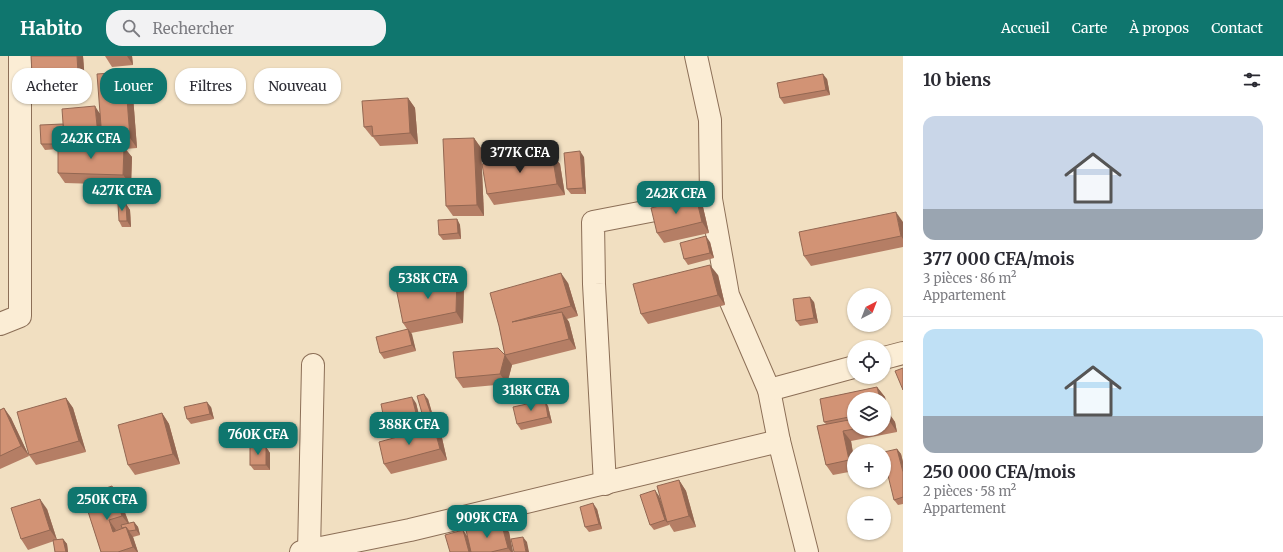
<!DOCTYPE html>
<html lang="fr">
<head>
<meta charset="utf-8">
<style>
  body { margin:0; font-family:Merriweather,serif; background:#f2f2f3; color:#2b2b33; height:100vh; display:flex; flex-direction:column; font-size:15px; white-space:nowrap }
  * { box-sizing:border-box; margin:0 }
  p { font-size:13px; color:#7c7c81 }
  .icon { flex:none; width:22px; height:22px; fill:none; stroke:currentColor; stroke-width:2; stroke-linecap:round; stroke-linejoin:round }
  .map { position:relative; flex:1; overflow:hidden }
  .details { display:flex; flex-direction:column; background:#fff; width:380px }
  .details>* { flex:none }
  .hud { position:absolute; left:12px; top:12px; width:380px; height:36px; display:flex; gap:8px }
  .needle { width:26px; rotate:42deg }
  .fabs { position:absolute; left:847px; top:232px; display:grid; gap:8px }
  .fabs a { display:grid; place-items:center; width:44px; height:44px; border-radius:50%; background:#fff; box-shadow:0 1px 3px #0004; font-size:20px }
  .price { position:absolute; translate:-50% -34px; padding:0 9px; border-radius:8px; background:#0f766e; color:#fff; font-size:13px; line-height:26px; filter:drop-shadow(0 1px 2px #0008) }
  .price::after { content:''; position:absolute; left:50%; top:24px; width:12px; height:9px; margin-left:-6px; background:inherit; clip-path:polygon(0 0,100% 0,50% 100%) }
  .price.current { background:#222; color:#fff }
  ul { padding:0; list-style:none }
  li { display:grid; align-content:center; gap:8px; height:212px; padding:0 20px }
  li+li { border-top:1px solid #e1e1e2 }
  li span { display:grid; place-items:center; height:124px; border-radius:12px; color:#555 }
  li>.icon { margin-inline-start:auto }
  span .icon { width:72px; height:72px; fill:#fffc; stroke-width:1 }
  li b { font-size:17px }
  h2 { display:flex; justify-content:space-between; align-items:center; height:48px; padding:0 20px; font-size:17px }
  .chip { padding:0 14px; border-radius:16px; background:#fff; box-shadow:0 1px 3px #0004; font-size:14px; line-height:36px }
  .chip.current { background:#0f766e; color:#fff }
  header { display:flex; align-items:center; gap:24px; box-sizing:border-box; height:56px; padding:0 20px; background:#0f766e; color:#fff }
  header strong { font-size:19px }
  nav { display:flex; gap:22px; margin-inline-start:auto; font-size:14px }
  .search { width:280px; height:36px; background:#f2f2f3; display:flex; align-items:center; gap:10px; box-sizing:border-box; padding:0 14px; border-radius:16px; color:#7c7c81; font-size:15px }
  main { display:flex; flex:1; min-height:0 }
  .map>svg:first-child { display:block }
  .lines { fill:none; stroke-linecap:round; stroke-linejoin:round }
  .street-casing { stroke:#8c6f57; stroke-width:24 }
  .street { stroke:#fbedd5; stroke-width:22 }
  .wall { fill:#b57e65; fill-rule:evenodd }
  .shaded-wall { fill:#936752 }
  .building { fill:#d29375; stroke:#936752 }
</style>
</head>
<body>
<header>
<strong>Habito</strong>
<div class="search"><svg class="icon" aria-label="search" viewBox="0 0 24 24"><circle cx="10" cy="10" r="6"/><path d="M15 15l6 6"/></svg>Rechercher</div>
<nav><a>Accueil</a><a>Carte</a><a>À propos</a><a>Contact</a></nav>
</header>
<main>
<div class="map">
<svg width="903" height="496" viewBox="0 0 903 496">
  <rect width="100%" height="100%" fill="#f1dfc1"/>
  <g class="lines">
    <g class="street-casing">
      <g id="street">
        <polyline points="696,0 710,64 711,143 728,239 769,334 779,385 807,496"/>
        <polyline points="0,268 20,260 20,0"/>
        <polyline points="884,302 903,297"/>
        <polyline points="769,334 854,311"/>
        <polyline points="605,428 594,228 593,166 681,149"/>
        <polyline points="301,496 410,474 779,385"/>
        <polyline points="309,496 313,309"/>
      </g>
    </g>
    <use href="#street" class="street"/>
  </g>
  <g class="wall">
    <polygon points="83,0 85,26 40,28 32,18"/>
    <polygon points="105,0 132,0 133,9 112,11"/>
    <polygon points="827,23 830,39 784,48 780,42"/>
    <path d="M132,27L137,92L125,93L132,101L131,129L65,127L58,117V93L45,94L41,88L63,68L100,57ZM67,85L70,89H67ZM105,87L107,91L91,90L105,89Z"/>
    <polygon points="408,42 415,52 418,88 380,90 373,81 372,81 364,71"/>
    <polygon points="474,82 481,92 484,160 453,160 446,150"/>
    <polygon points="552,98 560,108 565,139 494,149 487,138"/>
    <polygon points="584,101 586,138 571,138 567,133"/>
    <polygon points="696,141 703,151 709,177 664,187 657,177"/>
    <polygon points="126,148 130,154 131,171 122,171 119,165"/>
    <polygon points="457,163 460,169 461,183 443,184 439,179"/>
    <polygon points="903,166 903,191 811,210 804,200"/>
    <polygon points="710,186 714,202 688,209 684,203"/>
    <polygon points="718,219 725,249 648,268 641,258"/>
    <polygon points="457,221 464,231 463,267 411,277 416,295 384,303 380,297 407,273 403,267"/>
    <polygon points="568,227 578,260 567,263 569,266 576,293 512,309 507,328 463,332 456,322 505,299 499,270"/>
    <polygon points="814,246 818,267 800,270 796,265"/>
    <path d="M877,331L885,341L888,356L895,366L897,376L851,385L854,403V415L833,419L826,409L817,370L826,368L824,366L820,343ZM854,343H884V373H854Z"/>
    <polygon points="66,342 73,352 86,396 36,409 29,399"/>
    <polygon points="428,343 435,367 427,369 424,364"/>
    <polygon points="416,347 420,363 388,369 384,363"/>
    <polygon points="548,350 552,367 521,374 517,368"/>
    <polygon points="211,351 214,363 191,368 187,363"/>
    <polygon points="4,352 11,362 29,400 0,413 0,354"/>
    <polygon points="162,357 169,368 180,408 135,419 128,409"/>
    <polygon points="434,371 442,382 447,404 391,418 384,408"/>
    <polygon points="266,391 270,397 270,414 254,414 250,409"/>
    <polygon points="897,393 901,398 903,406 903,448 898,449 894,444"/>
    <polygon points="679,424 686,435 696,471 674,476 669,468 669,469 654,474 650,469 659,440 663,452"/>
    <polygon points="83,440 119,441 129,467 134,466 138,471 140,479 133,481 138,496 101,496"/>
    <polygon points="47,453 57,484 63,483 67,488 68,496 55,496 54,485 28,494 21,483"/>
    <polygon points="597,453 602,473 589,476 585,471"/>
    <polygon points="463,474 468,481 509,476 513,496 450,496"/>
  </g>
  <g class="shaded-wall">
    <polygon points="77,0 83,0 85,26 78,16"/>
    <polygon points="127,0 132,0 133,9"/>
    <polygon points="125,16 132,27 137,92 130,82"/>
    <polygon points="823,18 827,23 830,39 826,34"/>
    <polygon points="408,42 415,52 418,88 410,77"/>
    <polygon points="95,50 102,61 102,83 105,87 105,89 98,79"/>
    <polygon points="63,68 67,74 64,81 67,85 67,93 64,88"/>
    <polygon points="474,82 481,92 484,160 477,149"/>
    <polygon points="124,91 132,101 131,129 123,119"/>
    <polygon points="580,95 584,101 586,138 583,132"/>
    <polygon points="552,98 560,108 565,139 557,128"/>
    <polygon points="696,141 703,151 709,177 702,166"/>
    <polygon points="126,148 130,154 131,171 127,165"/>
    <polygon points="896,156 903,166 903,183 901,180"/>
    <polygon points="457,163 460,169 461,183 458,177"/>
    <polygon points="706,180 710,186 714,202 710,197"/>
    <polygon points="710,209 718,219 725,249 718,239"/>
    <polygon points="561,217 568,227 578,260 571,250"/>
    <polygon points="457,221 464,231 463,267 456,256"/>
    <polygon points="810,241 814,246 818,267 814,262"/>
    <polygon points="562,256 569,266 576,293 569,283"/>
    <polygon points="408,273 412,278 416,295 412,289"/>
    <polygon points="505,299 512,309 507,328 500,318"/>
    <polygon points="877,331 885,341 888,356 895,366 897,376 884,357 884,343 880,343"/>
    <polygon points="424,338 428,343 435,367 432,361"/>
    <polygon points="412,341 416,347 420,363 416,357"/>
    <polygon points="66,342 73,352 86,396 79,385"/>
    <polygon points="545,344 548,350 552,367 548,361"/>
    <polygon points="207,346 211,351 214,363 210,358"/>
    <polygon points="4,352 11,362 29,400 21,390"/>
    <polygon points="162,357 169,368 180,408 173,398"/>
    <polygon points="434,371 442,382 447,404 440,393"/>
    <polygon points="843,375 851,385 854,403 854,411 849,404"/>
    <polygon points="266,391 270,397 270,414 266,409"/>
    <polygon points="897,393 901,398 903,406 903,416"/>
    <polygon points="679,424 686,435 696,471 689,460"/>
    <polygon points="112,430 119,441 130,470 122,460"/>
    <polygon points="655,434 659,440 668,466 667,466 669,469 665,464"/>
    <polygon points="40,443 47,453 57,484 50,474"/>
    <polygon points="593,447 597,453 602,473 599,468"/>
    <polygon points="109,464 116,474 113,476"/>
    <polygon points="134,466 138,471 140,479 136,474"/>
    <polygon points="501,466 509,476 513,496 511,496 508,492"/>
    <polygon points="126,471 133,481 138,496 137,496 133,491"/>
    <polygon points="463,474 470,485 473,496 469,496"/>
    <polygon points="523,481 527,486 529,496 526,496"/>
    <polygon points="63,483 67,488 68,496 66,496"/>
  </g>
  <g class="building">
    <polygon points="31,0 77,0 78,16 32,18"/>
    <polygon points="125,16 130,82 102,83 97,18"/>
    <polygon points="823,18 826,34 780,42 777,27"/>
    <polygon points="408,42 410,77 373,80 372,70 364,71 362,45"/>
    <polygon points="95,50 98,79 64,81 62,53"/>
    <polygon points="63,68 64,88 41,88 40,69"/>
    <polygon points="474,82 477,149 446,150 443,83"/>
    <polygon points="58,89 124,91 123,119 58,117"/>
    <polygon points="580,95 583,132 567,133 564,97"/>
    <polygon points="552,98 557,128 487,138 482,108"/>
    <polygon points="696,141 702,166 657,177 651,152"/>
    <polygon points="118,148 126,148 127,165 119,165"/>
    <polygon points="896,156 901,180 804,200 799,176"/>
    <polygon points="457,163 458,177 439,179 438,164"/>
    <polygon points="706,180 710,197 684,203 680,187"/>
    <polygon points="710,209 718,239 641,258 633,228"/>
    <polygon points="561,217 571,250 512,266 562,256 569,283 505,299 500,318 456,322 453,296 498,292 505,299 499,270 490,237"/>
    <polygon points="457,221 456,256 403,267 396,232"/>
    <polygon points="810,241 814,262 796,265 793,243"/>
    <polygon points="408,273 412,289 380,297 376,281"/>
    <polygon points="903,312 903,334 895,315"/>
    <polygon points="877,331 880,343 854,343 854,360 824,366 820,343"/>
    <polygon points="424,338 432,361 424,364 417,340"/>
    <polygon points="412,341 416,357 384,363 381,348"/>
    <polygon points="66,342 79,385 29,399 17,356"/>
    <polygon points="545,344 548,361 517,368 513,351"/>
    <polygon points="207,346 210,358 187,363 184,351"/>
    <polygon points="4,352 21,390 0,400 0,354"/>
    <polygon points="888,356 890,365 884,367 884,357"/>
    <polygon points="162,357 173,398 128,409 118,369"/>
    <polygon points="854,363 854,373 843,375 849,404 826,409 817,370"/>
    <polygon points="434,371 440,393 384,408 379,386"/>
    <rect x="250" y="391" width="16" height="18"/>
    <polygon points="897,393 903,416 903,441 894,444 884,403 884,396"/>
    <polygon points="679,424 689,460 667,466 657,430"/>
    <polygon points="112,430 122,460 109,464 113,476 126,471 133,491 118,496 101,496 83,440"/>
    <polygon points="655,434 665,464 650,469 640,439"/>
    <polygon points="40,443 50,474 21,483 11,452"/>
    <polygon points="593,447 599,468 585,471 580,451"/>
    <polygon points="134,466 136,474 129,475 126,471 122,472 121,469"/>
    <polygon points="501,466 508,492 491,496 471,496 466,474"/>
    <polygon points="463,474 469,496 450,496 445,479"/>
    <polygon points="523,481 526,496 514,496 511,483"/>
    <polygon points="63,483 66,496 55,496 53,484"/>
  </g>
</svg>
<div class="fabs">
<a><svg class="needle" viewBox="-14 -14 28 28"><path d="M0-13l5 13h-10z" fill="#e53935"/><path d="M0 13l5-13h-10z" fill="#7c7c81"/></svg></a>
<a><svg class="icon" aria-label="locate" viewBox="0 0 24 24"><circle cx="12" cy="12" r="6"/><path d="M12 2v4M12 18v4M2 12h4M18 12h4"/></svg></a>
<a><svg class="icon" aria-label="layers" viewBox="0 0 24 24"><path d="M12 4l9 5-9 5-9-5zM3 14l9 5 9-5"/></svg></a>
<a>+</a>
<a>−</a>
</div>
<b class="price" style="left:91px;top:104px">242K CFA</b>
<b class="price current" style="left:520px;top:118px">377K CFA</b>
<b class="price" style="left:122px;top:156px">427K CFA</b>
<b class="price" style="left:676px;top:159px">242K CFA</b>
<b class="price" style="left:428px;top:244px">538K CFA</b>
<b class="price" style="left:531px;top:356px">318K CFA</b>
<b class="price" style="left:409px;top:390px">388K CFA</b>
<b class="price" style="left:258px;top:400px">760K CFA</b>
<b class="price" style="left:107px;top:465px">250K CFA</b>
<b class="price" style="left:487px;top:483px">909K CFA</b>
<div class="hud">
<a class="chip">Acheter</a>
<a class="chip current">Louer</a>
<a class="chip">Filtres</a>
<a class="chip">Nouveau</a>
</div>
</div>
<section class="details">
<h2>10 biens<svg class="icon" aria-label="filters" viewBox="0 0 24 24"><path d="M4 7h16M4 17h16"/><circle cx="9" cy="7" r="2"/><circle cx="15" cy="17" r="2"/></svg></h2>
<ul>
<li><span style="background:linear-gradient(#c9d6e8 75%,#9aa5b1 0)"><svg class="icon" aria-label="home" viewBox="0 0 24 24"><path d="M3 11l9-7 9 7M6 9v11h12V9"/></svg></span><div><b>377 000 CFA/mois</b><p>3 pièces · 86 m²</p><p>Appartement</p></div></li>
<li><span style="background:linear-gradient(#bfe0f5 70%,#9aa5b1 0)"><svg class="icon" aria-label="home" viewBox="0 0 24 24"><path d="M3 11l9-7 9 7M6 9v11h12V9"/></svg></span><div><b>250 000 CFA/mois</b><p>2 pièces · 58 m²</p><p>Appartement</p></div></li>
</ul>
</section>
</main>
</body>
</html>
